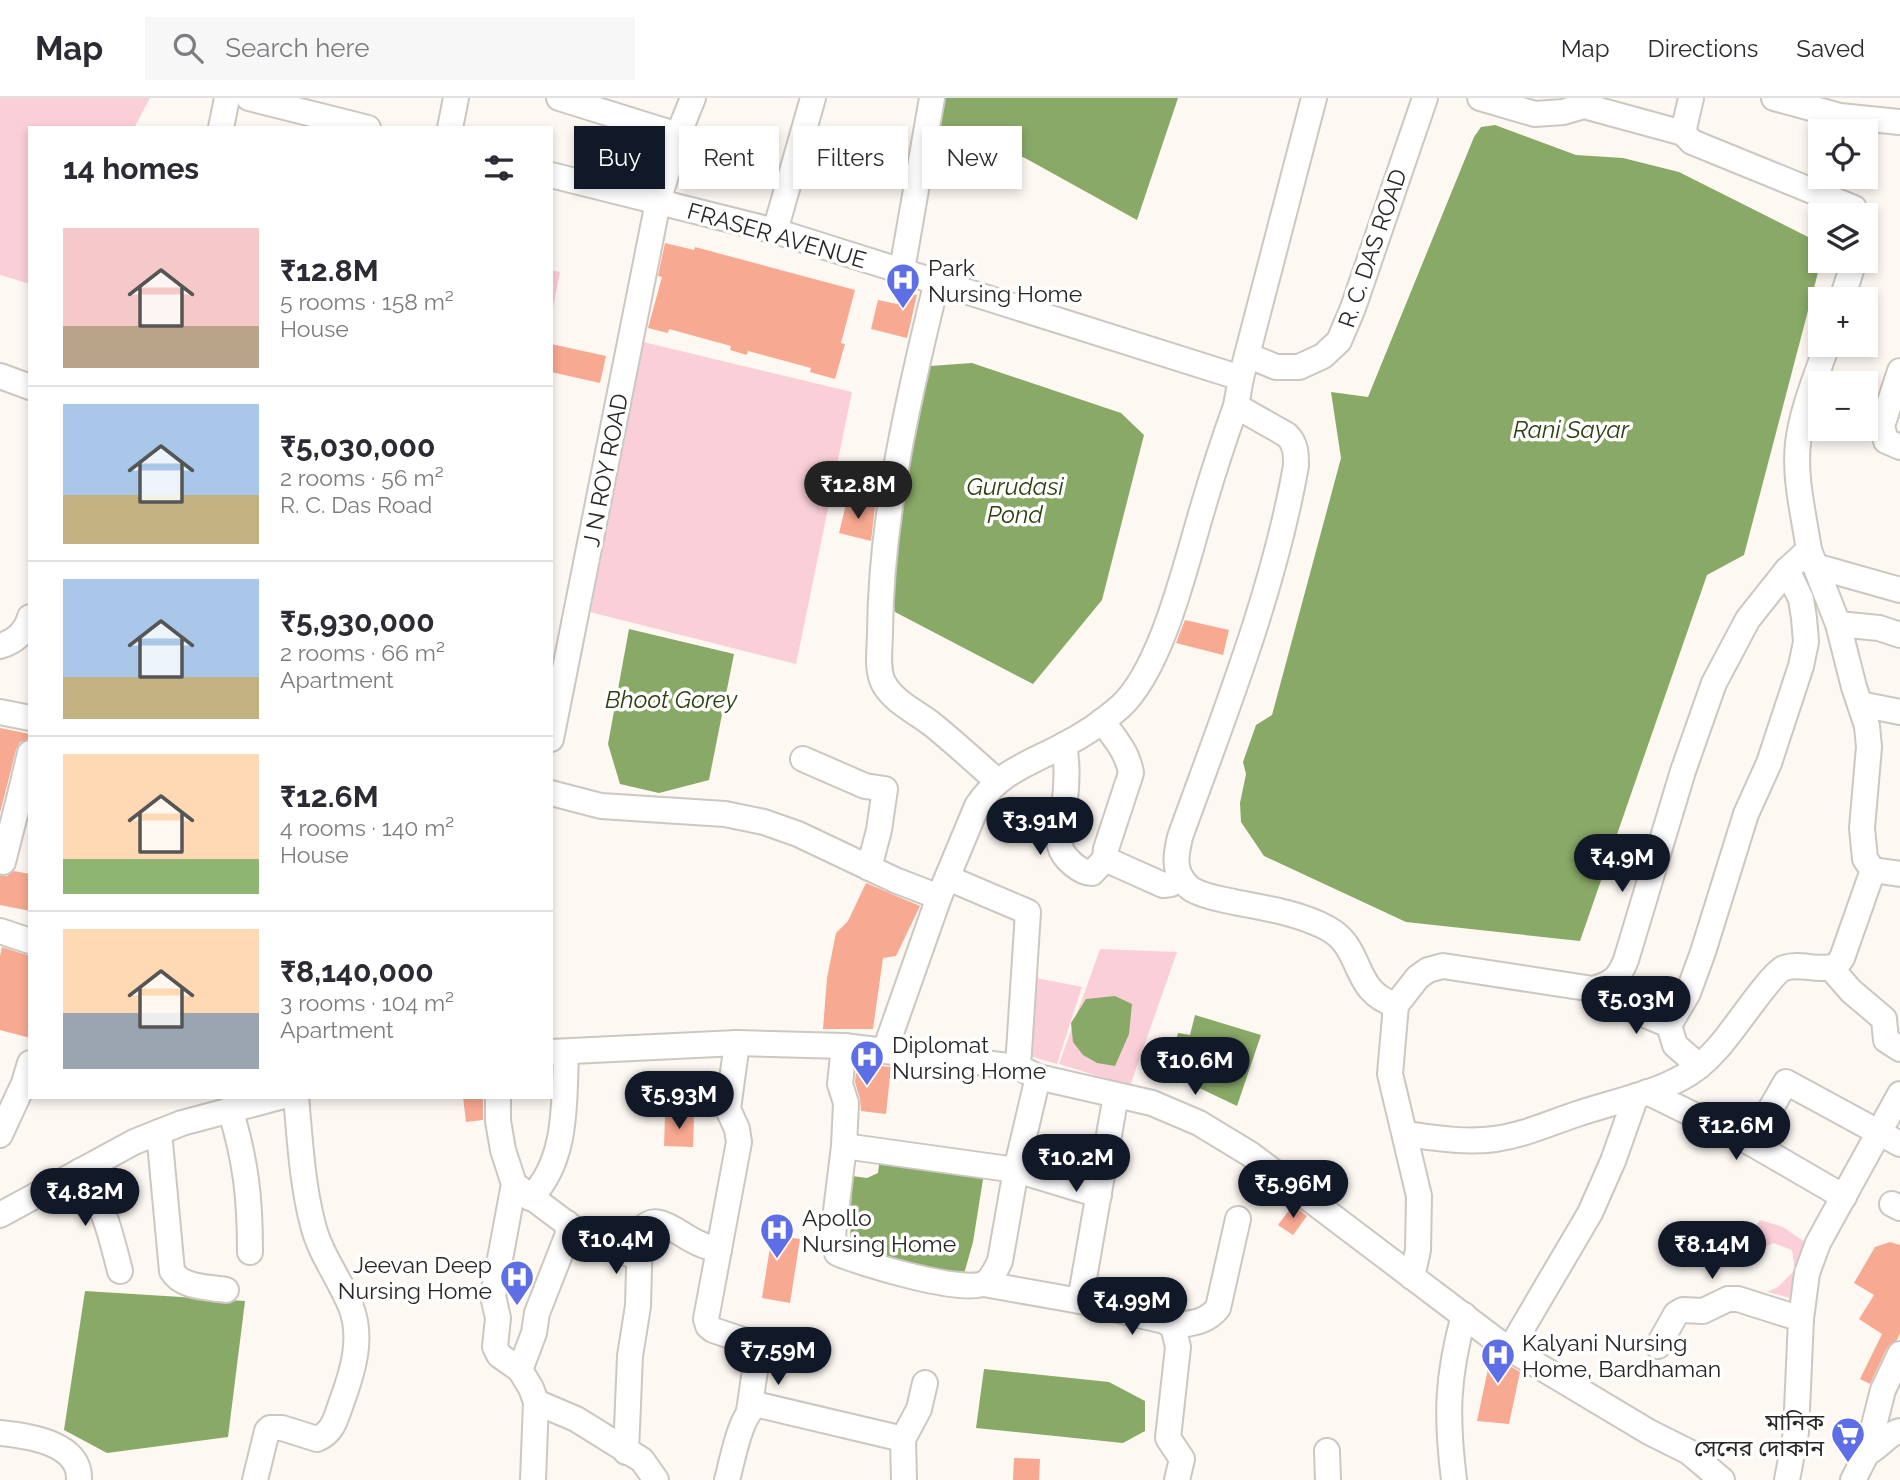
<!DOCTYPE html>
<html lang="en">
<head>
<meta charset="utf-8">
<style>
  body { margin:0; font-family:Raleway,"Noto Sans Bengali",sans-serif; background:#f7f7f7; color:#2b2b33; height:100vh; display:flex; flex-direction:column; font-size:26px; white-space:nowrap }
  * { box-sizing:border-box; margin:0 }
  p { font-size:23px; color:#7c7c81 }
  .icon { flex:none; width:38px; height:38px; fill:none; stroke:currentColor; stroke-width:2; stroke-linecap:round; stroke-linejoin:round }
  .map { position:relative; flex:1; overflow:hidden }
  .drawer { position:absolute; left:28px; top:28px; width:525px; height:973px; display:flex; flex-direction:column; background:#fff; border-radius:0px; box-shadow:0 4px 10px #0003 }
  .drawer>* { flex:none }
  .banner { position:absolute; left:574px; top:28px; width:665px; height:63px; display:flex; gap:14px }
  .fabs { position:absolute; left:1808px; top:21px; display:grid; gap:14px }
  .fabs a { display:grid; place-items:center; width:70px; height:70px; border-radius:0px; background:#fff; box-shadow:0 4px 10px #0003; font-size:35px }
  .price { position:absolute; translate:-50% -60px; padding:0 16px; border-radius:24px; background:#111827; color:#fff; font-size:23px; line-height:46px; filter:drop-shadow(0 2px 4px #0008) }
  .price::after { content:''; position:absolute; left:50%; top:42px; width:21px; height:16px; margin-left:-10px; background:inherit; clip-path:polygon(0 0,100% 0,50% 100%) }
  .price.on { background:#222; color:#fff }
  ul { padding:0; list-style:none }
  li { display:flex; align-items:center; gap:21px; height:175px; padding:0 35px }
  li+li { border-top:2px solid #e1e1e2 }
  li span { display:grid; place-items:center; flex:none; width:196px; height:140px; border-radius:0px; color:#555 }
  li>.icon { margin-inline-start:auto }
  span .icon { width:84px; height:84px; fill:#fffc; stroke-width:1 }
  li b { font-size:30px }
  h2 { display:flex; justify-content:space-between; align-items:center; height:84px; padding:0 35px; font-size:30px }
  .pill { padding:0 24px; border-radius:0px; background:#fff; box-shadow:0 4px 10px #0003; font-size:24px; line-height:63px }
  .pill.on { background:#111827; color:#fff }
  header { display:flex; align-items:center; gap:42px; box-sizing:border-box; height:98px; padding:0 35px; background:#fff; border-bottom:2px solid #e1e1e2 }
  header strong { font-size:33px }
  nav { display:flex; gap:38px; margin-inline-start:auto; font-size:24px }
  .search { width:490px; height:63px; background:#f7f7f7; display:flex; align-items:center; gap:18px; box-sizing:border-box; padding:0 24px; border-radius:0px; color:#7c7c81; font-size:26px }
  .map>svg:first-child { display:block }
  .green { fill:#fbcfd7 }
  .water { fill:#89a967 }
  .building { fill:#f8a992 }
  .lines { fill:none; stroke-linecap:round; stroke-linejoin:round }
  .minor-casing { stroke:#ccc7c1; stroke-width:28 }
  .minor { stroke:#fff; stroke-width:24 }
  .labels { text-anchor:middle; dominant-baseline:central; stroke-width:7; stroke-linejoin:round; paint-order:stroke }
  .street-label { font-size:23px; fill:#292725; stroke:#fff }
  .poi-label { font-size:23px; fill:#292725; stroke:#fff; text-anchor:start }
  .water-label { font-size:24px; font-style:italic; fill:#2a400f; stroke:#fff }
</style>
</head>
<body>
<header>
<strong>Map</strong>
<div class="search"><svg class="icon" aria-label="search" viewBox="0 0 24 24"><circle cx="10" cy="10" r="6"/><path d="M15 15l6 6"/></svg>Search here</div>
<nav><a>Map</a><a>Directions</a><a>Saved</a></nav>
</header>
<div class="map">
<svg width="1900" height="1382" viewBox="0 0 1900 1382">
  <rect width="100%" height="100%" fill="#fdf8f2"/>
  <g class="green">
    <polygon points="0,0 150,0 134,30 30,30 30,186 0,177"/>
    <polygon points="551,172 560,174 551,221"/>
    <polygon points="639,243 852,294 796,566 586,513"/>
    <polygon points="1100,851 1177,854 1130,988 1059,966"/>
    <polygon points="1031,879 1082,889 1057,966 1026,957"/>
    <polygon points="1760,1122 1783,1129 1805,1144 1808,1142 1798,1202 1767,1194 1778,1189 1795,1172 1792,1152 1773,1145 1758,1153 1754,1159 1744,1147"/>
  </g>
  <g class="water">
    <polygon points="940,0 1178,0 1137,122 1025,60 930,27"/>
    <polygon points="1495,27 1576,57 1623,60 1679,74 1814,142 1820,152 1821,163 1744,457 1707,477 1580,843 1406,824 1264,758 1241,724 1240,705 1246,676 1243,664 1256,627 1272,617 1341,360 1331,294 1368,299 1474,39 1481,29"/>
    <polygon points="972,265 1121,315 1144,337 1102,502 1033,586 895,514 887,477 930,268"/>
    <polygon points="629,531 734,556 709,682 659,695 620,686 608,646"/>
    <polygon points="1115,898 1132,906 1129,936 1115,968 1097,965 1083,957 1073,944 1071,925 1086,901"/>
    <polygon points="1195,917 1261,937 1237,1008 1168,975 1178,935 1190,937"/>
    <polygon points="880,1059 984,1075 973,1144 964,1176 928,1174 850,1150 852,1078 867,1080 878,1075"/>
    <polygon points="85,1193 245,1203 228,1339 107,1355 64,1332"/>
    <polygon points="984,1271 1109,1284 1145,1303 1145,1333 1123,1345 976,1330"/>
  </g>
  <g class="building">
    <polygon points="665,145 694,152 695,149 855,192 841,245 845,246 835,281 810,274 811,270 748,253 747,257 730,252 731,248 669,231 668,235 648,230 662,179 658,178"/>
    <polygon points="900,192 917,197 907,240 871,231 878,202 897,206"/>
    <polygon points="551,246 606,258 600,285 551,274"/>
    <polygon points="847,402 875,409 871,443 839,435"/>
    <polygon points="1185,522 1229,532 1223,557 1176,545"/>
    <polygon points="0,630 30,636 30,641 20,644 16,652 0,715"/>
    <polygon points="14,773 30,776 30,813 0,807 0,778 7,778"/>
    <polygon points="866,785 920,808 896,858 883,860 873,931 823,931 827,880 836,835 848,823"/>
    <polygon points="2,849 30,858 30,940 0,932 0,858"/>
    <polygon points="857,965 891,969 886,1016 861,1013 860,1001 855,984"/>
    <polygon points="463,999 483,999 483,1022 466,1024"/>
    <polygon points="665,1017 694,1017 693,1049 664,1048"/>
    <polygon points="1293,1107 1307,1118 1293,1137 1278,1127"/>
    <polygon points="786,1139 800,1141 790,1205 762,1200 770,1149 783,1151"/>
    <polygon points="1890,1144 1900,1147 1900,1235 1897,1242 1887,1250 1870,1286 1860,1281 1882,1236 1859,1221 1874,1197 1854,1185 1875,1149"/>
    <polygon points="1491,1257 1520,1274 1509,1326 1477,1323"/>
    <polygon points="1014,1360 1040,1361 1039,1382 1013,1382"/>
  </g>
  <g class="lines">
    <g class="minor-casing">
      <g id="minor">
        <polyline points="249,0 368,30"/>
        <polyline points="559,0 678,37"/>
        <polyline points="1480,0 1535,16 1563,14 1584,8 1683,35 1692,44 1854,110 1857,117"/>
        <polyline points="1774,0 1840,18 1900,24"/>
        <polyline points="221,30 227,0"/>
        <polyline points="450,30 456,0"/>
        <polyline points="1683,35 1691,0"/>
        <polyline points="551,77 775,133 1241,280"/>
        <polyline points="775,133 813,0"/>
        <polyline points="902,172 932,0"/>
        <path d="M937,183C909,297 881,416 880,534C880,550 876,572 884,586C894,604 918,615 933,627C955,645 976,664 997,683"/>
        <polyline points="1842,201 1854,163"/>
        <polyline points="1247,257 1276,269 1299,269 1323,258 1339,243 1353,210 1425,0"/>
        <polyline points="1900,273 1882,328 1886,343 1900,349"/>
        <polyline points="0,278 30,289"/>
        <path d="M1236,308L1287,337C1296,346 1296,355 1296,368C1273,496 1224,617 1180,739C1177,753 1173,768 1182,781C1184,784 1189,790 1193,792C1205,799 1221,801 1234,804C1265,810 1299,815 1327,830C1365,850 1350,893 1396,907"/>
        <polyline points="1815,468 1900,492"/>
        <polyline points="1838,526 1879,530 1900,537"/>
        <path d="M0,548C14,544 26,534 30,519"/>
        <polyline points="1860,606 1900,614"/>
        <polyline points="0,614 30,620"/>
        <path d="M1102,623C1114,639 1128,655 1131,675L1106,751L1105,761L1163,787L1171,786L1180,779"/>
        <polyline points="551,641 658,104 678,37 693,0"/>
        <path d="M1064,647C1068,668 1067,688 1064,709C1062,721 1058,735 1060,748C1063,760 1080,775 1092,775L1105,761"/>
        <polyline points="30,655 21,693 30,695"/>
        <polyline points="803,661 865,688 885,691 879,732 869,770"/>
        <polyline points="551,695 601,708 725,716 764,724 798,736 895,782 939,799"/>
        <polyline points="0,763 3,764 21,693"/>
        <polyline points="1873,772 1900,776"/>
        <polyline points="948,780 1028,814 1018,969"/>
        <polyline points="0,833 30,843"/>
        <polyline points="1831,870 1851,893 1884,921 1886,942 1900,951"/>
        <polyline points="1608,887 1617,905 1669,927 1675,947 1699,968"/>
        <polyline points="1669,927 1688,895 1703,854 1746,716 1769,665 1801,568 1806,544 1804,520 1801,501 1787,472"/>
        <polyline points="737,945 728,1011 737,1031 739,1044 706,1221 708,1228 713,1232 755,1246 757,1259 749,1313"/>
        <path d="M844,948L840,986L846,1005L844,1048L833,1137L837,1155C859,1165 965,1197 985,1185C992,1181 996,1171 1000,1163L1016,1072L1038,979"/>
        <path d="M885,952L939,799L977,708C999,674 1028,666 1062,648C1082,638 1103,624 1120,609C1162,571 1186,465 1203,409C1213,375 1224,341 1236,308L1241,280L1314,0"/>
        <polyline points="551,954 737,945 844,948 1018,969 1038,979 1152,1005 1199,1025 1250,1056 1497,1243 1649,1334 1689,1354 1722,1382"/>
        <polyline points="1647,994 1751,1045 1844,1099"/>
        <polyline points="498,999 498,1023 503,1052 514,1086 582,1137 639,1160"/>
        <path d="M230,1011C246,1063 250,1100 250,1154"/>
        <path d="M159,1034L172,1173C182,1190 208,1189 226,1192"/>
        <path d="M1405,1036C1435,1040 1465,1045 1495,1041C1524,1037 1550,1025 1577,1016C1612,1004 1651,997 1683,979C1695,973 1707,962 1716,952C1731,937 1771,875 1784,870C1802,864 1820,875 1837,867L1842,860L1873,772L1865,761L1862,730L1869,649L1867,628L1854,589L1838,526L1809,452"/>
        <polyline points="0,1037 24,985 30,965"/>
        <polyline points="1751,1045 1786,984 1900,1046"/>
        <polyline points="844,1048 1016,1072 1099,1097"/>
        <path d="M80,1073C104,1107 110,1133 120,1173"/>
        <polyline points="514,1086 493,1198 498,1220 495,1249 499,1257 520,1272 531,1290 536,1304 533,1382"/>
        <path d="M530,1100C568,1063 564,1003 566,954"/>
        <polyline points="1892,1106 1900,1110"/>
        <polyline points="0,1117 134,1044 182,1025 280,999"/>
        <path d="M1412,1179L1418,1152L1419,1098L1390,976L1396,907L1418,879L1428,872L1443,868L1593,891C1612,886 1619,880 1626,862L1683,673L1714,585L1748,521L1787,472L1809,452C1804,418 1794,380 1798,345C1802,312 1816,279 1827,247"/>
        <polyline points="984,1186 1080,1203 1164,1223 1173,1228 1178,1249 1168,1340 1182,1361 1177,1382"/>
        <polyline points="1080,1203 1116,997"/>
        <path d="M1173,1228C1191,1225 1206,1225 1218,1210L1238,1121"/>
        <polyline points="1658,1248 1676,1216 1683,1212 1703,1213 1728,1201 1738,1201 1801,1221"/>
        <polyline points="1510,1251 1590,1115 1613,1063 1636,998"/>
        <polyline points="520,1272 534,1235 537,1215 568,1136 567,1125"/>
        <polyline points="536,1304 576,1321 642,1362 656,1382"/>
        <path d="M0,1335C29,1338 81,1345 79,1382"/>
        <polyline points="1327,1353 1328,1382"/>
        <path d="M626,1354L630,1258L638,1208L640,1135C653,1111 676,1134 692,1142C701,1147 710,1150 719,1152"/>
        <path d="M1867,1355C1880,1349 1888,1335 1900,1333"/>
        <path d="M255,1382L267,1333L270,1330H282L317,1341C334,1334 336,1319 342,1303C353,1273 363,1240 351,1209C340,1181 320,1156 313,1127C302,1085 300,1042 296,999"/>
        <path d="M727,1382C732,1365 741,1310 759,1307L903,1341"/>
        <polyline points="904,1382 903,1341 919,1311 925,1285"/>
        <path d="M1454,1382C1446,1318 1447,1279 1464,1217"/>
        <polyline points="1787,1382 1796,1334 1801,1221 1807,1175 1818,1145 1900,996"/>
        <polyline points="1853,1382 1867,1355 1883,1292 1900,1256"/>
      </g>
    </g>
    <use href="#minor" class="minor"/>
  </g>
  <defs>
    <g id="hospital-pin" transform="scale(1.75)"><path d="M0 17L-7.5 6A9.5 9.5 0 1 1 7.5 6Z" fill="#5e6ee6" stroke="#fff"/><path d="M-5-5h3v3.5h4V-5h3V5h-3V1.5h-4V5h-3Z" fill="#fff"/></g>
    <g id="supermarket-pin" transform="scale(1.75)"><path d="M0 17L-7.5 6A9.5 9.5 0 1 1 7.5 6Z" fill="#5e6ee6" stroke="#fff"/><path d="M-6-5.5h2.5l.6 2H6L4.5 2H-2.5L-4.4-4H-6ZM-1.5 3.2a1.3 1.3 0 1 0 .1 0ZM3 3.2a1.3 1.3 0 1 0 .1 0Z" fill="#fff"/></g>
  </defs>
  <g fill-rule="evenodd">
    <use href="#hospital-pin" x="903" y="182"/>
    <use href="#hospital-pin" x="867" y="959"/>
    <use href="#hospital-pin" x="777" y="1132"/>
    <use href="#hospital-pin" x="517" y="1179"/>
    <use href="#hospital-pin" x="1498" y="1257"/>
    <use href="#supermarket-pin" x="1848" y="1336"/>
  </g>
  <g class="labels">
    <g class="street-label">
      <text transform="translate(777 137) rotate(16)">FRASER AVENUE</text>
      <text transform="translate(1372 150) rotate(-71)">R. C. DAS ROAD</text>
      <text transform="translate(605 372) rotate(-79)">J N ROY ROAD</text>
    </g>
    <g class="poi-label">
      <text x="928" y="169">Park<tspan x="928" dy="26">Nursing Home</tspan></text>
      <text x="892" y="946">Diplomat<tspan x="892" dy="26">Nursing Home</tspan></text>
      <text x="802" y="1119">Apollo<tspan x="802" dy="26">Nursing Home</tspan></text>
      <text x="492" y="1166" text-anchor="end">Jeevan Deep<tspan x="492" dy="26">Nursing Home</tspan></text>
      <text x="1522" y="1244">Kalyani Nursing<tspan x="1522" dy="26">Home, Bardhaman</tspan></text>
      <text x="1824" y="1323" text-anchor="end">মানিক<tspan x="1824" dy="26">সেনের দোকান</tspan></text>
    </g>
    <g class="water-label">
      <text x="1571" y="331">Rani Sayar</text>
      <text x="1015" y="388">Gurudasi<tspan x="1015" dy="28">Pond</tspan></text>
      <text x="671" y="601">Bhoot Gorey</text>
    </g>
  </g>
</svg>
<div class="fabs">
<a><svg class="icon" aria-label="locate" viewBox="0 0 24 24"><circle cx="12" cy="12" r="6"/><path d="M12 2v4M12 18v4M2 12h4M18 12h4"/></svg></a>
<a><svg class="icon" aria-label="layers" viewBox="0 0 24 24"><path d="M12 4l9 5-9 5-9-5zM3 14l9 5 9-5"/></svg></a>
<a>+</a>
<a>−</a>
</div>
<b class="price on" style="left:858px;top:423px">₹12.8M</b>
<b class="price" style="left:1040px;top:759px">₹3.91M</b>
<b class="price" style="left:1622px;top:796px">₹4.9M</b>
<b class="price" style="left:1636px;top:938px">₹5.03M</b>
<b class="price" style="left:1195px;top:999px">₹10.6M</b>
<b class="price" style="left:679px;top:1033px">₹5.93M</b>
<b class="price" style="left:1736px;top:1064px">₹12.6M</b>
<b class="price" style="left:1076px;top:1096px">₹10.2M</b>
<b class="price" style="left:1293px;top:1122px">₹5.96M</b>
<b class="price" style="left:85px;top:1130px">₹4.82M</b>
<b class="price" style="left:616px;top:1178px">₹10.4M</b>
<b class="price" style="left:1712px;top:1183px">₹8.14M</b>
<b class="price" style="left:1132px;top:1239px">₹4.99M</b>
<b class="price" style="left:778px;top:1289px">₹7.59M</b>
<div class="banner">
<a class="pill on">Buy</a>
<a class="pill">Rent</a>
<a class="pill">Filters</a>
<a class="pill">New</a>
</div>
<section class="drawer">
<h2>14 homes<svg class="icon" aria-label="filters" viewBox="0 0 24 24"><path d="M4 7h16M4 17h16"/><circle cx="9" cy="7" r="2"/><circle cx="15" cy="17" r="2"/></svg></h2>
<ul>
<li><span style="background:linear-gradient(#f6c9c9 70%,#b9a48a 0)"><svg class="icon" aria-label="home" viewBox="0 0 24 24"><path d="M3 11l9-7 9 7M6 9v11h12V9"/></svg></span><div><b>₹12.8M</b><p>5 rooms · 158 m²</p><p>House</p></div></li>
<li><span style="background:linear-gradient(#a9c7e8 65%,#c2b280 0)"><svg class="icon" aria-label="home" viewBox="0 0 24 24"><path d="M3 11l9-7 9 7M6 9v11h12V9"/></svg></span><div><b>₹5,030,000</b><p>2 rooms · 56 m²</p><p>R. C. Das Road</p></div></li>
<li><span style="background:linear-gradient(#a9c7e8 70%,#c2b280 0)"><svg class="icon" aria-label="home" viewBox="0 0 24 24"><path d="M3 11l9-7 9 7M6 9v11h12V9"/></svg></span><div><b>₹5,930,000</b><p>2 rooms · 66 m²</p><p>Apartment</p></div></li>
<li><span style="background:linear-gradient(#ffd9b3 75%,#8fb573 0)"><svg class="icon" aria-label="home" viewBox="0 0 24 24"><path d="M3 11l9-7 9 7M6 9v11h12V9"/></svg></span><div><b>₹12.6M</b><p>4 rooms · 140 m²</p><p>House</p></div></li>
<li><span style="background:linear-gradient(#ffd9b3 60%,#9aa5b1 0)"><svg class="icon" aria-label="home" viewBox="0 0 24 24"><path d="M3 11l9-7 9 7M6 9v11h12V9"/></svg></span><div><b>₹8,140,000</b><p>3 rooms · 104 m²</p><p>Apartment</p></div></li>
</ul>
</section>
</div>
</body>
</html>
